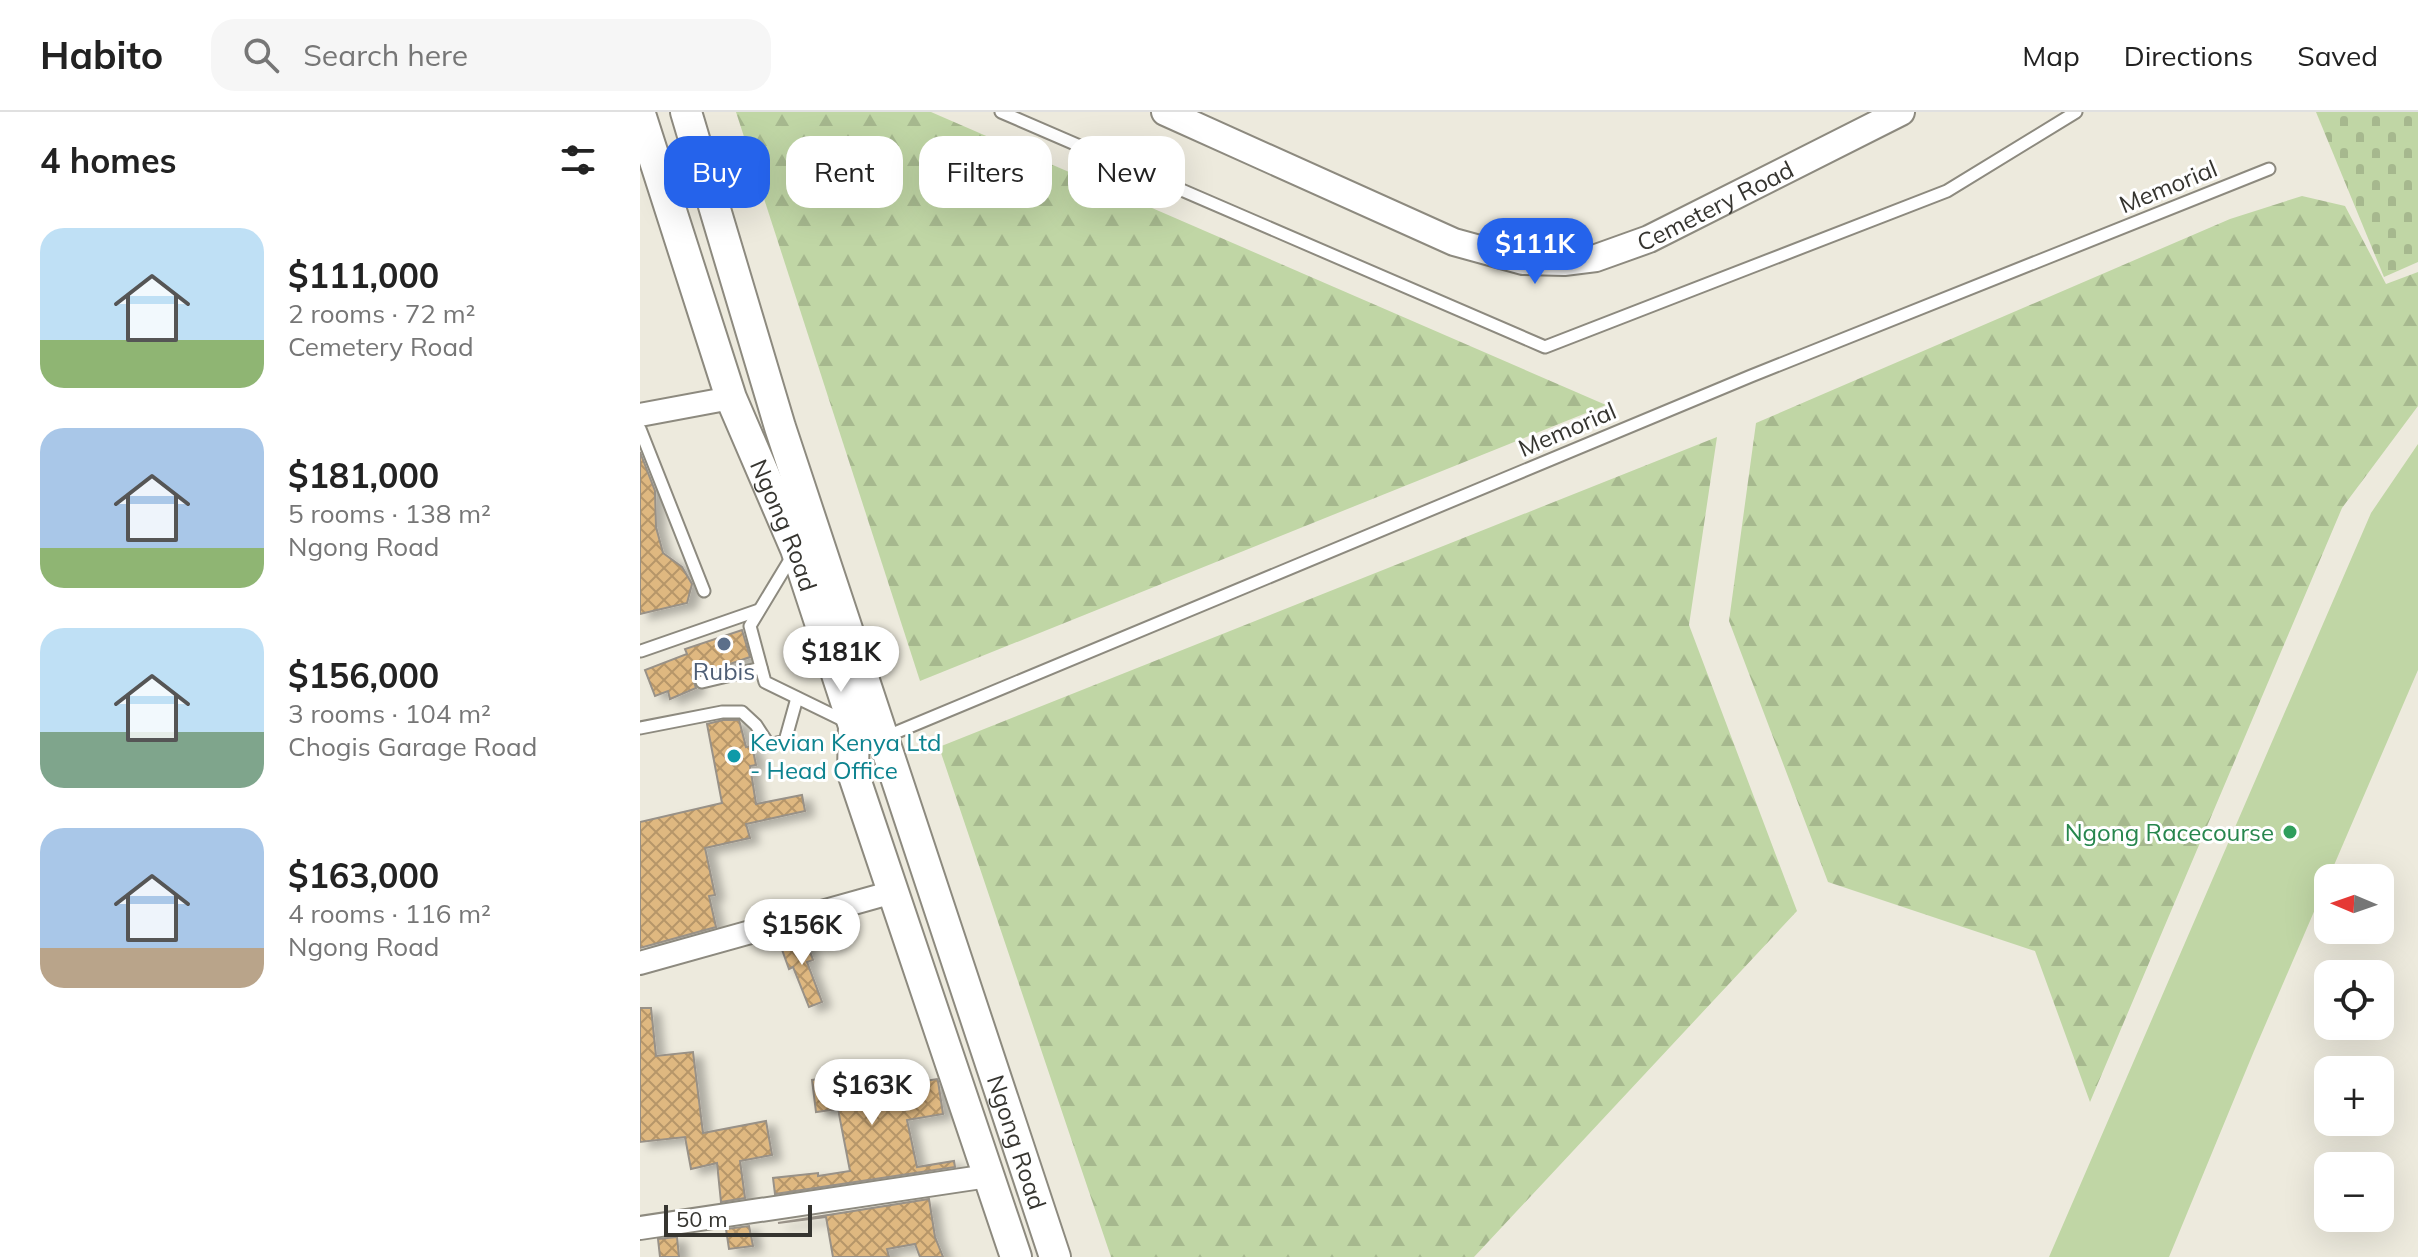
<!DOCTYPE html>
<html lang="en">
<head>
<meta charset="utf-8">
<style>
  body { margin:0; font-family:Mulish,sans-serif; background:#f6f6f6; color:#222; height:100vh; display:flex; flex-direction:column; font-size:30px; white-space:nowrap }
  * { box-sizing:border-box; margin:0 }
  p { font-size:26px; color:#767676 }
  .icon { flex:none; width:44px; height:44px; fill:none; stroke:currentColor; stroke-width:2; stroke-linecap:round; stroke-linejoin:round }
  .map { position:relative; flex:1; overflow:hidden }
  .drawer { display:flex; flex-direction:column; background:#fff; width:640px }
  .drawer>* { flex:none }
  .hud { position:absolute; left:24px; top:24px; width:760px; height:72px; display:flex; gap:16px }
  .needle { width:52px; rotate:272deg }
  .controls { position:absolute; left:1674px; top:752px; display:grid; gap:16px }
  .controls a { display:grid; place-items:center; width:80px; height:80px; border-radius:16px; background:#fff; box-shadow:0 8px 32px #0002; font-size:40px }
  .scale { position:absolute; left:24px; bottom:20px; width:148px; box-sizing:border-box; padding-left:8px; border:4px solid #363530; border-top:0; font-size:22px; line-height:28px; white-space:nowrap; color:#363530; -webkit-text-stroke:6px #fff; paint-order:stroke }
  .price { position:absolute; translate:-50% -68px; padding:0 18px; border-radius:28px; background:#fff; color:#222; font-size:26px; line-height:52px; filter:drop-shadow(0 2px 4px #0008) }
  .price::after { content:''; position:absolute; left:50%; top:48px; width:24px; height:18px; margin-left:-12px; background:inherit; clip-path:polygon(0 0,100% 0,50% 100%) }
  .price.current { background:#2563eb; color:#fff }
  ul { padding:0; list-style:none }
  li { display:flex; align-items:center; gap:24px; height:200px; padding:0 40px }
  li span { display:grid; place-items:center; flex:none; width:224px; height:160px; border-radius:24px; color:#555 }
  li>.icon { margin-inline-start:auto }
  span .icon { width:96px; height:96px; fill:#fffc; stroke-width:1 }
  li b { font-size:34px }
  h2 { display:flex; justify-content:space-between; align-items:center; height:96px; padding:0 40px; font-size:34px }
  .tag { padding:0 28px; border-radius:24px; background:#fff; box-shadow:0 8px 32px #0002; font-size:28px; line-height:72px }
  .tag.current { background:#2563eb; color:#fff }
  header { display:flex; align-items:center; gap:48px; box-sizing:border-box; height:112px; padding:0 40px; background:#fff; border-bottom:2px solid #e0e0e0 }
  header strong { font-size:38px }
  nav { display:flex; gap:44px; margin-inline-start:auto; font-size:28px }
  .search { width:560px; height:72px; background:#f6f6f6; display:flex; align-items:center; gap:20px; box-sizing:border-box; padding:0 28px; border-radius:24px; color:#767676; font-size:30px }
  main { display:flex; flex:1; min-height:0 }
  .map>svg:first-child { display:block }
  .forest { fill:url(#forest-firs) }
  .cemetery { fill:url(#cemetery-stones) }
  .park { fill:#c0d6a5 }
  .building { fill:url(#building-cross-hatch); stroke:#989187; stroke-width:2; filter:url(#shadow) }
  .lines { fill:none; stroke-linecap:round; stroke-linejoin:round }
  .service-casing { stroke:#8d8a7f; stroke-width:15 }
  .minor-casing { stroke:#8d8a7f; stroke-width:26 }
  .tertiary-casing { stroke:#8d8a7f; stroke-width:30 }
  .secondary-casing { stroke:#8d8a7f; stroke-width:34 }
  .service { stroke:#fff; stroke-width:11 }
  .minor { stroke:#fff; stroke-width:22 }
  .tertiary { stroke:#fff; stroke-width:26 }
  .secondary { stroke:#fff; stroke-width:30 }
  .service-dot { fill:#5c6f8a; stroke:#fff; stroke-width:3 }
  .culture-dot { fill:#0f9aa8; stroke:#fff; stroke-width:3 }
  .leisure-dot { fill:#2e9e5b; stroke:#fff; stroke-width:3 }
  .labels { text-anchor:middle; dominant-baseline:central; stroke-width:6; stroke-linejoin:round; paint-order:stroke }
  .street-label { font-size:24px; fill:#363530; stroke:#fff }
  .service-label { font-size:24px; fill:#4e5e75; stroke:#fff }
  .culture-label { font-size:24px; fill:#0d838f; stroke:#fff; text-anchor:start }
  .leisure-label { font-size:24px; fill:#27864d; stroke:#fff; text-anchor:end }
</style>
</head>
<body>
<header>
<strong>Habito</strong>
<div class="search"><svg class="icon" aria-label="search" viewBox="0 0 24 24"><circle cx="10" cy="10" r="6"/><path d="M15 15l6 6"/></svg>Search here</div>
<nav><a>Map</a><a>Directions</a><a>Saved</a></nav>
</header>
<main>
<section class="drawer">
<h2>4 homes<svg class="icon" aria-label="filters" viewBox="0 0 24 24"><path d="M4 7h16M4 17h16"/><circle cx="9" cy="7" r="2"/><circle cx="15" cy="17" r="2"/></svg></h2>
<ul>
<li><span style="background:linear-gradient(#bfe0f5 70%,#8fb573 0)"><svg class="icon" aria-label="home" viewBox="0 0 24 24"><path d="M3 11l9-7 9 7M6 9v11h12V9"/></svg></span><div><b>$111,000</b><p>2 rooms · 72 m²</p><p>Cemetery Road</p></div></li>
<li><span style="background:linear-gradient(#a9c7e8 75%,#8fb573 0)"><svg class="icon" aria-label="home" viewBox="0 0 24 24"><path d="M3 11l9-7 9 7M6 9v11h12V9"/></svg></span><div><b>$181,000</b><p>5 rooms · 138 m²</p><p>Ngong Road</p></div></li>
<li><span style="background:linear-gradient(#bfe0f5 65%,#7fa58c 0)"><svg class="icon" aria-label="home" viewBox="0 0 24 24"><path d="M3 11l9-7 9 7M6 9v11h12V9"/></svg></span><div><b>$156,000</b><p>3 rooms · 104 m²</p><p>Chogis Garage Road</p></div></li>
<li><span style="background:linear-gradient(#a9c7e8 75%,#b9a48a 0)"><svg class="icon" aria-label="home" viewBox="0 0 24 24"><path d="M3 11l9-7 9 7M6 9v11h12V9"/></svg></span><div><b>$163,000</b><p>4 rooms · 116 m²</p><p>Ngong Road</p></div></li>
</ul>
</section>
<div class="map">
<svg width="1778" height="1145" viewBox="0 0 1778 1145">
  <defs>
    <pattern id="forest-firs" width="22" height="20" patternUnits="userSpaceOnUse" patternTransform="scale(2)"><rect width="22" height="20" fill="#c0d6a5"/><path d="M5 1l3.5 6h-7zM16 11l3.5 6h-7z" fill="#a6b88e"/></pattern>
    <pattern id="cemetery-stones" width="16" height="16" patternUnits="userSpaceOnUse" patternTransform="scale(2)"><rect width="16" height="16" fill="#c0d6a5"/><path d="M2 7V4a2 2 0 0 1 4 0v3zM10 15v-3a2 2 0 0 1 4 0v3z" fill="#a6b88e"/></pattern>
    <pattern id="building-cross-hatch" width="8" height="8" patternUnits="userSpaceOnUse" patternTransform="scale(2)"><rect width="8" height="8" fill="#dfb880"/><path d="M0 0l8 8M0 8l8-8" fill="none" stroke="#b69669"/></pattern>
    <filter id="shadow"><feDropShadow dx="9" dy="5" stdDeviation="4" flood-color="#0004"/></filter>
  </defs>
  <rect width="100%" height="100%" fill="#edeadd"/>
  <g class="forest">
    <polygon points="96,0 291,0 966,293 280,569"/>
    <polygon points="1662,84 1705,94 1746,172 1778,160 1778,294 1702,396 1450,990 1395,839 1188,770 1089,509 1116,311 1590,107"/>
    <polygon points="1077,325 1049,513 1157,799 834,1145 471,1145 299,635"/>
  </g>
  <polygon class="cemetery" points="1676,0 1778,0 1778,150 1744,165"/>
  <polygon class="park" points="1778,332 1778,558 1614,939 1529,1145 1409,1145 1731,401"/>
  <g class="building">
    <polygon points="0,340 15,379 16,415 23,441 42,455 52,472 47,491 0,502"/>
    <polygon points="102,518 110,545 52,565 56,576 30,587 28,579 15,584 5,558 47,542 45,537"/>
    <polygon points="83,608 99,608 106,635 112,634 116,653 110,654 116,692 162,683 165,699 106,712 110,726 65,736 75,783 69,784 76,815 0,836 0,710 82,691 67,612"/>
    <polygon points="164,823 173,848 167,850 182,890 169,895 153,855 149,857 140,832"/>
    <polygon points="0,896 11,896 16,944 53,940 63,1021 126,1009 132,1043 100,1049 105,1086 81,1090 77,1051 51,1057 45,1025 0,1030"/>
    <polygon points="258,959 260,973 297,967 298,969 303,1002 267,1008 277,1055 314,1049 315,1055 135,1082 133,1066 178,1061 178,1064 210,1059 198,997 176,1000 172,968"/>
    <polygon points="289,1087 295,1125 303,1145 280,1145 275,1132 247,1137 249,1145 193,1145 186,1105 138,1111"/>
    <polygon points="109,1114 113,1134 89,1137 86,1117"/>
    <polygon points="37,1125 39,1145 20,1145 18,1127"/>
  </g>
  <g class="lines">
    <g class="service-casing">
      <g id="service">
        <polyline points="361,0 905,235 1307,79 1436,0"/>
        <polyline points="0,317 64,479"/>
        <polyline points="154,441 110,514 125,570 207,610"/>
        <polyline points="1,539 119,498"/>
        <polyline points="62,570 121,556"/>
        <polyline points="0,616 82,600 102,600 116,613 129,633 145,629 157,586"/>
        <polyline points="245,625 1111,264 1629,57"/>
      </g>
    </g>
    <g class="minor-casing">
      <g id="minor">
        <polyline points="0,303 91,286"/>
        <polyline points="0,851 253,780"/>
        <polyline points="0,1116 348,1064"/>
      </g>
    </g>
    <g class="tertiary-casing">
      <g id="tertiary">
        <path id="s1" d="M525,0L814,130L883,149L924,150L956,146L1009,127L1261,0"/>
      </g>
    </g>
    <g class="secondary-casing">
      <g id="secondary">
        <path id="s2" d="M46,0L140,315L415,1145"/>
        <path id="s3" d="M0,2L91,286L156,437L214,614L213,661L376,1145"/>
      </g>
    </g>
    <use href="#service" class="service"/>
    <use href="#minor" class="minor"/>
    <use href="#tertiary" class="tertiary"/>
    <use href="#secondary" class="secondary"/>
  </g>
  <circle class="service-dot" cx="84" cy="532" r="8"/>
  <circle class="culture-dot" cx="94" cy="644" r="8"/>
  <circle class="leisure-dot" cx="1650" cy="720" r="8"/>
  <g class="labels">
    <g class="street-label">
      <text transform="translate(1528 74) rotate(-22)">Memorial</text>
      <text stroke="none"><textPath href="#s1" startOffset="592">Cemetery Road</textPath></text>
      <text transform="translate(927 317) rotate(-23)">Memorial</text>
      <text stroke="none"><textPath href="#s3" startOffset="436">Ngong Road</textPath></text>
      <text stroke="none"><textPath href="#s2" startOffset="1082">Ngong Road</textPath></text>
    </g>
    <g class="service-label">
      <text x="84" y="559">Rubis</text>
    </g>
    <g class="culture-label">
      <text x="110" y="630">Kevian Kenya Ltd<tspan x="110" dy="28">- Head Office</tspan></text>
    </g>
    <g class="leisure-label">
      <text x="1634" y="720">Ngong Racecourse</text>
    </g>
  </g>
</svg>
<div class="controls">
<a><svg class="needle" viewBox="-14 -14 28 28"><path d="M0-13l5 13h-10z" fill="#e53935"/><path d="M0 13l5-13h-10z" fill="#767676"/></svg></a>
<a><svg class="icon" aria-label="locate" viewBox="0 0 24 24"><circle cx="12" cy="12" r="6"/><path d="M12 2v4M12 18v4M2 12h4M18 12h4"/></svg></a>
<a>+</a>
<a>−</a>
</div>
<div class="scale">50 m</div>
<b class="price current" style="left:895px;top:174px">$111K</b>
<b class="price" style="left:201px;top:582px">$181K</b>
<b class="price" style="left:162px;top:855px">$156K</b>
<b class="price" style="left:232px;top:1015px">$163K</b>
<div class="hud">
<a class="tag current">Buy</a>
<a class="tag">Rent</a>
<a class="tag">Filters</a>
<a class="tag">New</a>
</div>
</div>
</main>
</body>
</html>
